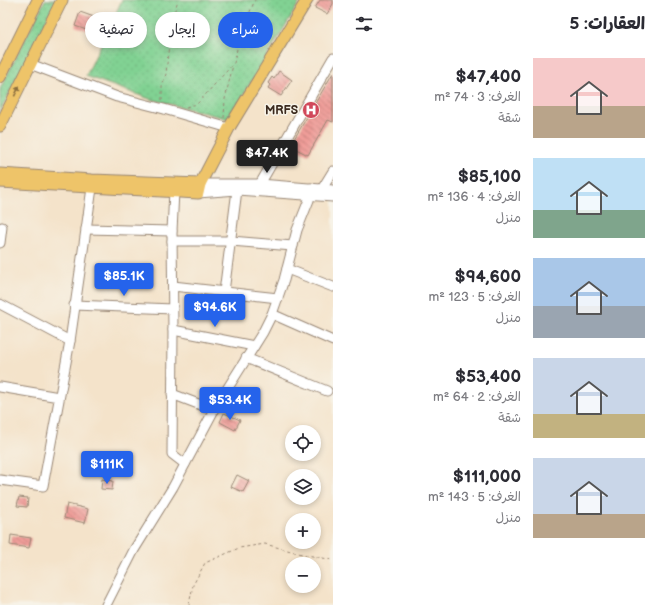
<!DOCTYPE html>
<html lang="ar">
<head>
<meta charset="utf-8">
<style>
  body { margin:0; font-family:"Balsamiq Sans","Playpen Sans Arabic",sans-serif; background:#f2f2f3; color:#2b2b33; direction:rtl; height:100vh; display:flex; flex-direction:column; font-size:15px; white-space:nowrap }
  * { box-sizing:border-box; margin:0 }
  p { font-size:13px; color:#7c7c81 }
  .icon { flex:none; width:22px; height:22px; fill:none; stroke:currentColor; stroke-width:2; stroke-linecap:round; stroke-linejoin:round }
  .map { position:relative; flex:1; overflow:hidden; direction:ltr }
  .drawer { display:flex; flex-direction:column; background:#fff; width:332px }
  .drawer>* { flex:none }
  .hud { position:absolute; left:12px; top:12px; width:261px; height:36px; direction:rtl; display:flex; gap:8px }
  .tools { position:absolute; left:285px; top:425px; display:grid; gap:8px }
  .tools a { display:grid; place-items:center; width:36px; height:36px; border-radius:50%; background:#fff; box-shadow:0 2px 6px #0003; font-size:20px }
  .price { position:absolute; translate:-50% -34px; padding:0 9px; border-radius:4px; background:#2563eb; color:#fff; font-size:13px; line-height:26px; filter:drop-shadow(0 1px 2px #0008) }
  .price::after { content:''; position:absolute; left:50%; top:24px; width:12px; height:9px; margin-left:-6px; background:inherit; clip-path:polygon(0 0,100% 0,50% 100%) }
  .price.selected { background:#222; color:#fff }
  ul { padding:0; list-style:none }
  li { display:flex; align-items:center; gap:12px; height:100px; padding:0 20px }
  li span { display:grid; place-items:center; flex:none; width:112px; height:80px; border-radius:0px; color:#555 }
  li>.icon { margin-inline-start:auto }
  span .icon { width:48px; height:48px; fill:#fffc; stroke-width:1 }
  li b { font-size:17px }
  h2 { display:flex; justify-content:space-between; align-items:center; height:48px; padding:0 20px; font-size:17px }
  .tag { padding:0 14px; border-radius:18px; background:#fff; box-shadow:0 2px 6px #0003; font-size:14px; line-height:36px }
  .tag.selected { background:#2563eb; color:#fff }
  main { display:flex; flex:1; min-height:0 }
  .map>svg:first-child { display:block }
  .green { fill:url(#green-dots); stroke:#5e7e58 }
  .building { fill:url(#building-back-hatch) }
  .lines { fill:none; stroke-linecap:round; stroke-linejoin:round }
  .minor-casing { stroke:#988674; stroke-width:11 }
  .major-casing { stroke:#988674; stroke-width:13 }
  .path { stroke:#988674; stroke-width:1; stroke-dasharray:3 3; stroke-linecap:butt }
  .minor { stroke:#fff; stroke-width:9 }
  .major { stroke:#eec469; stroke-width:11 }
  .oneway { fill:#8c6f40 }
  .labels { text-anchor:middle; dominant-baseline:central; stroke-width:3; stroke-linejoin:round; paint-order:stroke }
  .poi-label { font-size:12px; font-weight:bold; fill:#3b2a1e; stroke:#f7f3e8; text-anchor:end }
</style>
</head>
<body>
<main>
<section class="drawer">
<h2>العقارات: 5<svg class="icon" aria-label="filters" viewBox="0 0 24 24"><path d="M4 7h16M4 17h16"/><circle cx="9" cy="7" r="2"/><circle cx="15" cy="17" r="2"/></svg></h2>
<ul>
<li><span style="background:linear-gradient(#f6c9c9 60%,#b9a48a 0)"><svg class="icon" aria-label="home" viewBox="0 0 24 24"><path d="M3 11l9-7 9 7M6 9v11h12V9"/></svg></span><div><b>$47,400</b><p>الغرف: 3 · 74 m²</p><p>شقة</p></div></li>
<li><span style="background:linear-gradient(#bfe0f5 65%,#7fa58c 0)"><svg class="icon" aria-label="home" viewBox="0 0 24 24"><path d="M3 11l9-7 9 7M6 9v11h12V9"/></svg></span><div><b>$85,100</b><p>الغرف: 4 · 136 m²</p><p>منزل</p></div></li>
<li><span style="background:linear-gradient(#a9c7e8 60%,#9aa5b1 0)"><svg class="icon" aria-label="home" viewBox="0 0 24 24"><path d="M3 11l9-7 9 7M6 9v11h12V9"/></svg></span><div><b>$94,600</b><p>الغرف: 5 · 123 m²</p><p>منزل</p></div></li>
<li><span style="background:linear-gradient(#c9d6e8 70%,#c2b280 0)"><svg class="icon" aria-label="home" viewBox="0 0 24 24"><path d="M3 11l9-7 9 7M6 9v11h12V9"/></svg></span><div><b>$53,400</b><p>الغرف: 2 · 64 m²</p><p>شقة</p></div></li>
<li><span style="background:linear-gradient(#c9d6e8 70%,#b9a48a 0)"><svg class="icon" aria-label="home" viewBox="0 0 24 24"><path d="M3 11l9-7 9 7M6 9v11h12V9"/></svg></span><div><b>$111,000</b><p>الغرف: 5 · 143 m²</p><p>منزل</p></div></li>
</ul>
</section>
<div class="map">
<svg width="333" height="605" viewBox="0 0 333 605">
  <defs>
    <pattern id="green-dots" width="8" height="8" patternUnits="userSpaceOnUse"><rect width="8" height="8" fill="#81d293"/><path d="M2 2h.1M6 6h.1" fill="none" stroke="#70b47e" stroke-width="1.8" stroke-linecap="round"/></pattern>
    <pattern id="building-back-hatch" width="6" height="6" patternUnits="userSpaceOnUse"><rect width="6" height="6" fill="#ef9d99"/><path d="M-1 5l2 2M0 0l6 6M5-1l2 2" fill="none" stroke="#c3807c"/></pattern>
  </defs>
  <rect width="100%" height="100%" fill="#f7f3e8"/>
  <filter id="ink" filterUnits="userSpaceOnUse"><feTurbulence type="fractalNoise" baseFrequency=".025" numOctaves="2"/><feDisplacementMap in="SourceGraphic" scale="8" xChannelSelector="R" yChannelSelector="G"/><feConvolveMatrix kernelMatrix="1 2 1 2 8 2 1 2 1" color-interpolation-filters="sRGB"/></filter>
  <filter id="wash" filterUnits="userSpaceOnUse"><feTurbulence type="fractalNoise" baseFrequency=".012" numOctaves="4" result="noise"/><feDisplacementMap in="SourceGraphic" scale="16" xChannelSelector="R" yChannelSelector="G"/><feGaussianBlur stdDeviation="0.9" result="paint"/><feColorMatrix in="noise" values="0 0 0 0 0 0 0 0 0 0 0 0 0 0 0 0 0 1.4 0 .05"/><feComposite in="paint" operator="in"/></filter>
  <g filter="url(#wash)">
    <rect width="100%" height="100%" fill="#f4e3ca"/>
    <g class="green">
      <polygon points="45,0 56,0 0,112 0,89"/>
      <polygon points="122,0 301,0 229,119 150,99 86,76"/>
    </g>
    <g id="blocks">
      <g class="building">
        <polygon points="320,0 333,0 333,4 327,14 315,8"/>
        <polygon points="80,12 94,17 89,31 75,26"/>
        <polygon points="279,71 292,80 281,96 268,88 270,85 268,83 272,77 274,79"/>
        <polygon points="333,73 333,122 328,120 308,155 290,146"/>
        <polygon points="224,413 240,420 235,430 220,422"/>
        <polygon points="237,475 249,481 243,492 231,487"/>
        <polygon points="102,479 113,481 112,490 101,489"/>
        <polygon points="19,497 28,498 27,507 17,506"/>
        <polygon points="67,504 88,509 85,523 64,518"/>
        <polygon points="11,535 31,538 29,548 10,545"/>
      </g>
    </g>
  </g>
  <g filter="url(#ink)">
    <use href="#blocks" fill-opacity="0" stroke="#988674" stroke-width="1"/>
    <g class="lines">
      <g class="minor-casing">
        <g id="minor">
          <polyline points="30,64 117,97 164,109 229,128"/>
          <polyline points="200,184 260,184 333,190"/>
          <polyline points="260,184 333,58"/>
          <polyline points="322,189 333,171"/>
          <polyline points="174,191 172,231 173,330 172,454 185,464"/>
          <polyline points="198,193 237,190 333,197"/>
          <polyline points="86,229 172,231"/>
          <polyline points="172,241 231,241 293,246"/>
          <polyline points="0,243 2,227"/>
          <polyline points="287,269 333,287"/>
          <polyline points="173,286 278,298"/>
          <polyline points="224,292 237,190"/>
          <polyline points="0,304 70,341"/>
          <polyline points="74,305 173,309"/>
          <polyline points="272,314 333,341"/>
          <polyline points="173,330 254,346"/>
          <polyline points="246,358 327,391"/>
          <polyline points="0,387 59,397"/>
          <polyline points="172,394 214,410"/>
          <polyline points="0,480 43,486 70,341 92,188"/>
          <polyline points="106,605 134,550 173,487 214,410 263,332 272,314 284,280 297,230 309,200 311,188"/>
        </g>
      </g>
      <g class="major-casing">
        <g id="major">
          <polyline points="0,77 38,0"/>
          <polyline points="0,126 62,0"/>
          <polyline points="0,174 92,180 200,184"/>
          <polyline points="0,182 198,193 200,184 229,128 307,0"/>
        </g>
      </g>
      <g class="path">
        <polyline points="162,100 162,86 166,74 171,23 178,0"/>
        <polyline points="186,107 197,104 234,63 240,35 255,0"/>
        <polyline points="224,118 225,99 233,65"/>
        <polyline points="189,605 193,585 205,563 239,548 265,544 302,554 333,560"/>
      </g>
      <use href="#minor" class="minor"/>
      <use href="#major" class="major"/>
    </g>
    <defs><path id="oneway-solid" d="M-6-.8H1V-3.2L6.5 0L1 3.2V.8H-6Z"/></defs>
    <use class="oneway" href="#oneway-solid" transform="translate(17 91) rotate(-64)"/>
  </g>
  <defs>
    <g id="hospital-disc" transform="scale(0.9)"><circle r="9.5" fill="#d1495b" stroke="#f7f3e8"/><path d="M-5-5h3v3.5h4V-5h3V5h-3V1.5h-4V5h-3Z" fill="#fff"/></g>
  </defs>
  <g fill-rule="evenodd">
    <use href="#hospital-disc" x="311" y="110"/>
  </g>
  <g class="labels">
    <g class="poi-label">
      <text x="298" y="110">MRFS</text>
    </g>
  </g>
</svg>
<div class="tools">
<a><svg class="icon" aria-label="locate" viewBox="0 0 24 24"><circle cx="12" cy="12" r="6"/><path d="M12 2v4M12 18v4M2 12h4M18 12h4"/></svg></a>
<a><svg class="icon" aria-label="layers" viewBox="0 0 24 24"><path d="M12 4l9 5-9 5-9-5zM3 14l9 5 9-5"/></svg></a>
<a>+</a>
<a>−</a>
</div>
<b class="price selected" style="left:267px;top:174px">$47.4K</b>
<b class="price" style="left:124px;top:297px">$85.1K</b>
<b class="price" style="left:215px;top:328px">$94.6K</b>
<b class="price" style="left:230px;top:421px">$53.4K</b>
<b class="price" style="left:107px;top:485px">$111K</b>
<div class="hud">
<a class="tag selected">شراء</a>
<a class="tag">إيجار</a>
<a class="tag">تصفية</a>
</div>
</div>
</main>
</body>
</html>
